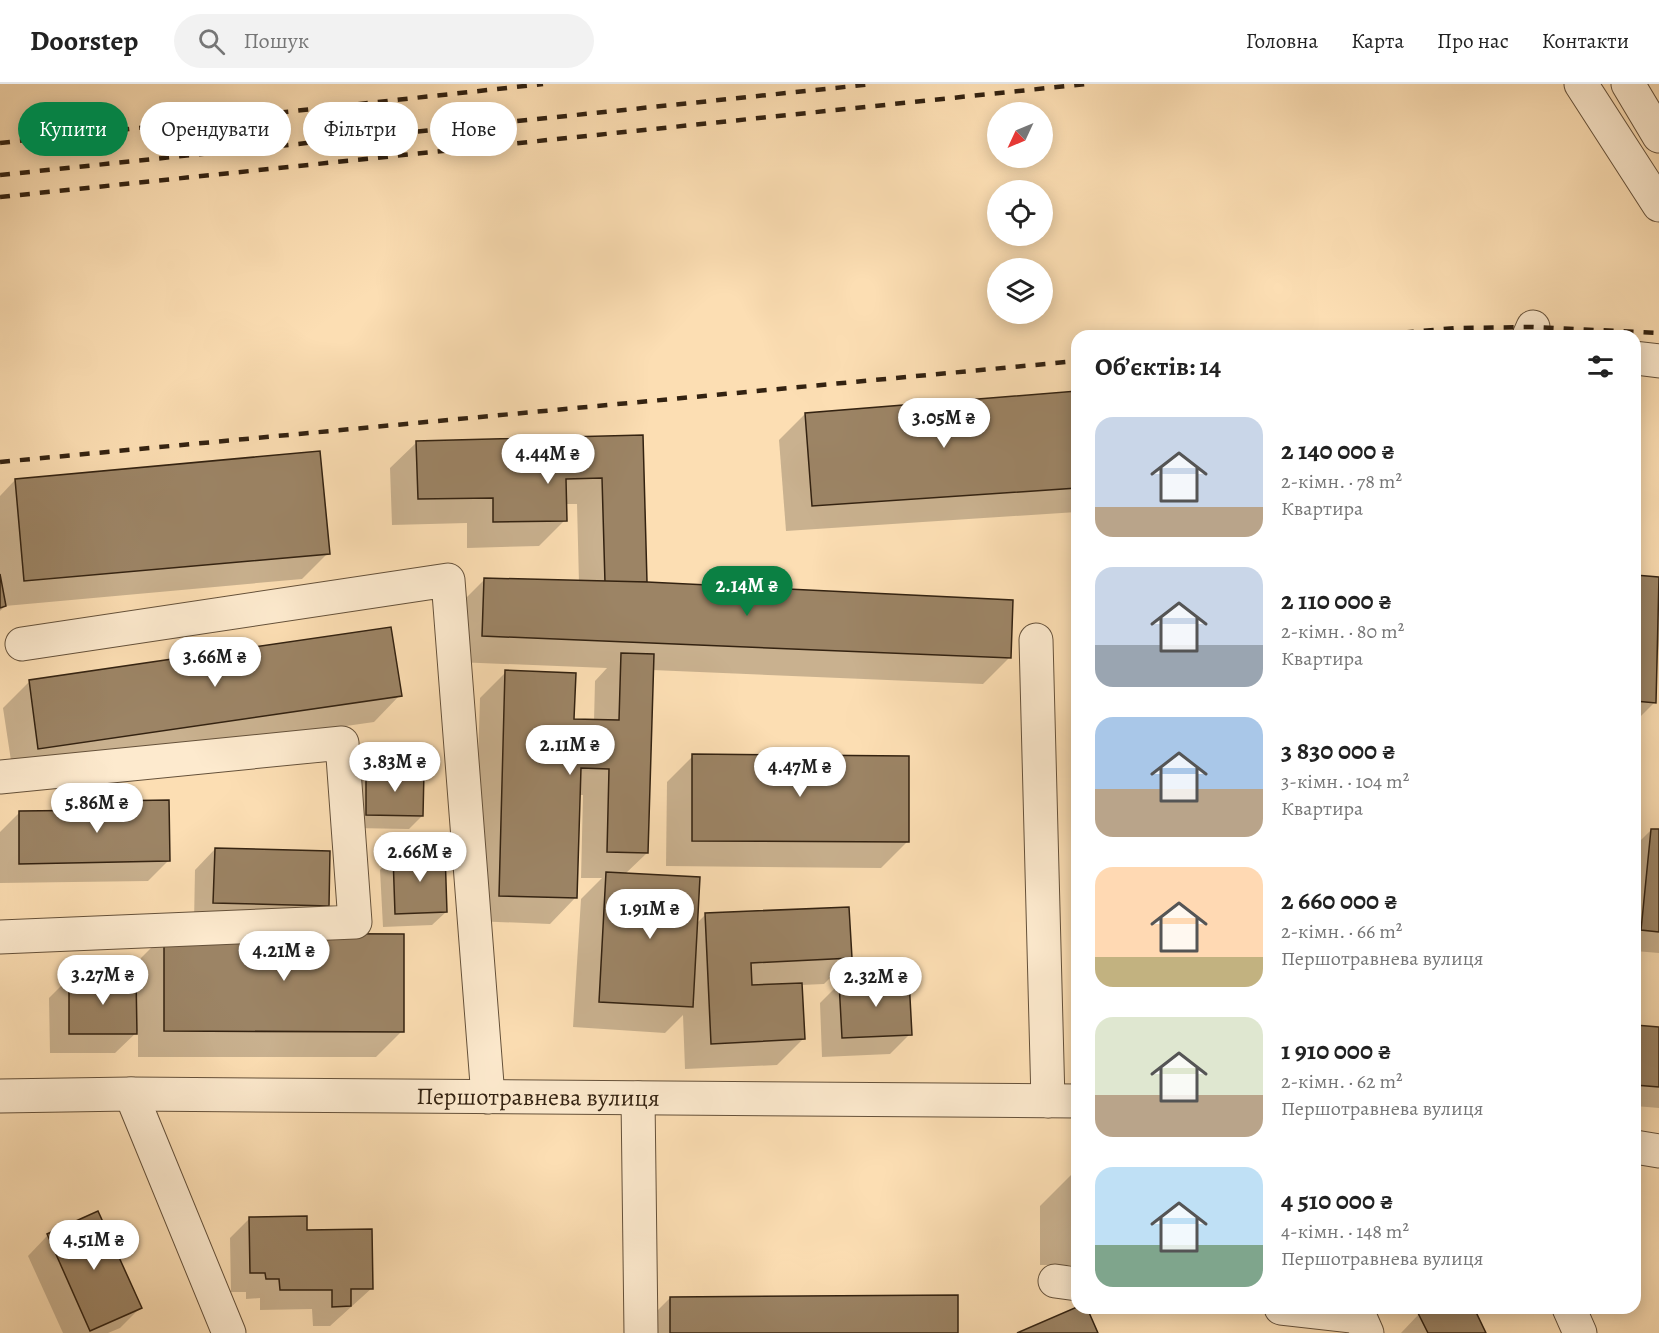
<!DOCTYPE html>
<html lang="uk">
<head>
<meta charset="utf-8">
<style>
  body { margin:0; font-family:Alegreya,serif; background:#f2f2f2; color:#222; height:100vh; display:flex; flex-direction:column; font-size:22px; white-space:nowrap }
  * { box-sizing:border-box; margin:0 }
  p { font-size:20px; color:#767676 }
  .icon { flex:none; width:33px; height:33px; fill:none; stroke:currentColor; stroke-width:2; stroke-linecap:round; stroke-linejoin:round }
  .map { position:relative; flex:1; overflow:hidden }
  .side { position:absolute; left:1071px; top:246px; width:570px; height:984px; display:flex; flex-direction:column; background:#fff; border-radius:18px; box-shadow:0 3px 15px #0003 }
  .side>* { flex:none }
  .hud { position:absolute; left:18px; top:18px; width:570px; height:54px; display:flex; gap:12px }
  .needle { width:39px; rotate:226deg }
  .buttons { position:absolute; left:987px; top:18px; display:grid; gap:12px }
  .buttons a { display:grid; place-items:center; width:66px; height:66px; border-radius:50%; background:#fff; box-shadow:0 3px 15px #0003; font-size:30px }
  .price { position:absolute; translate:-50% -51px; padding:0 14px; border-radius:21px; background:#fff; color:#222; font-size:20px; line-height:39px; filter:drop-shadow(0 2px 3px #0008) }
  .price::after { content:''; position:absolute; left:50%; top:36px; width:18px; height:14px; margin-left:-9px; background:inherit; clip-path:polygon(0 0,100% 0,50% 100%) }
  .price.selected { background:#0b8043; color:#fff }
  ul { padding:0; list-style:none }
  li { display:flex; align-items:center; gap:18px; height:150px; padding:0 24px }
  li span { display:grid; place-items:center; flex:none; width:168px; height:120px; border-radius:18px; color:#555 }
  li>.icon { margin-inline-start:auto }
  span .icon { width:72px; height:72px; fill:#fffc; stroke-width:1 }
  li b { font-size:26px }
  h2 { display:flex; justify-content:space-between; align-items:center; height:72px; padding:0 24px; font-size:26px }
  .tag { padding:0 21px; border-radius:27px; background:#fff; box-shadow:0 3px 15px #0003; font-size:21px; line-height:54px }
  .tag.selected { background:#0b8043; color:#fff }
  header { display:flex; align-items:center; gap:36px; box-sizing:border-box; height:84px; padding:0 30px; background:#fff; border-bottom:2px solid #e0e0e0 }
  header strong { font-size:28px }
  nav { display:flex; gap:33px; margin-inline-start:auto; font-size:21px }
  .search { width:420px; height:54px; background:#f2f2f2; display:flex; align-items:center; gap:15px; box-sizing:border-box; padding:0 21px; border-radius:33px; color:#767676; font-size:22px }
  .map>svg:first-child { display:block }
  .shadow { fill:#0003 }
  .building { fill:#9c8465; stroke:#321; stroke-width:1.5 }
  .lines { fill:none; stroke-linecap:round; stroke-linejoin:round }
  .minor-casing { stroke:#65513a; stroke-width:35 }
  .minor { stroke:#fdeace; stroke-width:33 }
  .rail { stroke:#321; stroke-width:4.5; stroke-dasharray:10 10; stroke-linecap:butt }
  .labels { text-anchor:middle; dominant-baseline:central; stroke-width:4.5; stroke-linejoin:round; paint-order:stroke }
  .street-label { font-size:24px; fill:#321; stroke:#fdeace }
</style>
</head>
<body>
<header>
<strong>Doorstep</strong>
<div class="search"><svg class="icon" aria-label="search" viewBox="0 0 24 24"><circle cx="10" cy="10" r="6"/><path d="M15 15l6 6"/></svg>Пошук</div>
<nav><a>Головна</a><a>Карта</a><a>Про нас</a><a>Контакти</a></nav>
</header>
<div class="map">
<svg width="1659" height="1249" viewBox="0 0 1659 1249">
  <rect width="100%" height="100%" fill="#fcdeb3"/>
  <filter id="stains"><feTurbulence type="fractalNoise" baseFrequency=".00333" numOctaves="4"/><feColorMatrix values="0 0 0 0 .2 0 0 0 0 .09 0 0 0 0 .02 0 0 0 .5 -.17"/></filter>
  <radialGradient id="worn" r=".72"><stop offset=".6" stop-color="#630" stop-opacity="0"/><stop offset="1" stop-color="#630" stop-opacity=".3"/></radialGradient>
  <g class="shadow">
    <polygon points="1077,309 1077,428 786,447 779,356 805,330"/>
    <polygon points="642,353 645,500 1009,574 983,600 652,586 647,769 625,790 696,840 706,830 850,874 824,900 801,901 803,955 777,981 685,985 683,931 665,949 573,943 581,815 602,794 581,794 583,711 579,711 576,813 550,840 473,837 480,614 506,588 573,636 594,637 595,597 607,584 456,578 458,522 485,495 579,499 577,420 565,420 565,436 539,462 467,464 467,439 392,441 390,384 417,358"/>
    <polygon points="15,396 328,469 302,495 5,522 0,527 0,412"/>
    <polygon points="1635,492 1659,494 1659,558 1655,618 1635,638"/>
    <polygon points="29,598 400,611 374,638 13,690 3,624"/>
    <polygon points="693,672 907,758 881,784 666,782 667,698"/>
    <polygon points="367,688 422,732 409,745 353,744 353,702"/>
    <polygon points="107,718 168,777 148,797 0,799 0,748 19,729 98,727"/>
    <polygon points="1651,746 1659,747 1659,869 1635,867 1635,762"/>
    <polygon points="215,765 327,821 307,842 194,838 195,786"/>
    <polygon points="393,772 446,828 432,841 383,843 380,786"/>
    <polygon points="164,851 402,947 376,973 138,973 138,947 115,969 50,969 49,914 69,894 138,895 138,877"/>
    <polygon points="840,899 910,950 890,970 822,973 820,919"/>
    <polygon points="1635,943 1659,944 1659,1024 1635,1022"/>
    <polygon points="1077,1085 1077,1181 1040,1181 1040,1122"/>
    <polygon points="250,1134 305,1148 372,1204 330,1242 313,1242 312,1225 260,1226 260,1214 246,1215 246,1208 231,1208 230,1154"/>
    <polygon points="48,1151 140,1224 120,1244 108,1249 63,1249 28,1172"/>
    <polygon points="670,1214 957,1249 644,1249 644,1240"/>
    <polygon points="1433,1224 1473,1224 1485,1249 1401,1249 1419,1230"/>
  </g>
  <g class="building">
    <polygon points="1077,307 1077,404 812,422 805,329"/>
    <polygon points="643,351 647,498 605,499 602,394 566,395 567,437 493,438 493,414 418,415 416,357"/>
    <polygon points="320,367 330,470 24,497 15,395"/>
    <polygon points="0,490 6,522 0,524"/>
    <polygon points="1635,491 1659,493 1656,619 1635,617"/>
    <polygon points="484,494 647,498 1013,516 1011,574 482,552"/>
    <polygon points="391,543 402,612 38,665 29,596"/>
    <polygon points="621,569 654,570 648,769 607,768 609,685 581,684 577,814 499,812 505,586 576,589 574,635 619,636"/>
    <polygon points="692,670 909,672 909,758 692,757"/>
    <polygon points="366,687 424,687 423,732 366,731"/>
    <polygon points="169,716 170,777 19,780 19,727 107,726 106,717"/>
    <polygon points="1651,745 1659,745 1659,848 1641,846"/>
    <polygon points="215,764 330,767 329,822 213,819"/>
    <polygon points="445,768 447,828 395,830 393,771"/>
    <polygon points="606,788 700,793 693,923 599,918"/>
    <polygon points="849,823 852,874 751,879 752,901 802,899 805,955 711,960 705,829"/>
    <polygon points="164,849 404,850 404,948 164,947"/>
    <polygon points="69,893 136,893 137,950 69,950"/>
    <polygon points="909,895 912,951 842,954 839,898"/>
    <polygon points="1635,941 1659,943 1659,1003 1635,1001"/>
    <polygon points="98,1127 142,1224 90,1247 47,1150"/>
    <polygon points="307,1132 307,1146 372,1145 373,1205 351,1205 351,1222 332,1223 332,1206 280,1206 279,1195 266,1195 265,1189 250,1189 249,1133"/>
    <polygon points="958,1211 958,1249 670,1249 670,1213"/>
    <polygon points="1077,1223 1087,1224 1098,1249 1017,1249"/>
    <polygon points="1429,1224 1474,1224 1486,1249 1428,1249 1418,1229"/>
  </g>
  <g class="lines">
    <g class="minor-casing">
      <g id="minor">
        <polyline points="1581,0 1659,121"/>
        <polyline points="1628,0 1659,52"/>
        <polyline points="1529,252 1533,243"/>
        <polyline points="1635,274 1659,277"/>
        <polyline points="1036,556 1048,1017"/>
        <polyline points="22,560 448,496 488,1013"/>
        <polyline points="0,693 342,659 355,838 0,853"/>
        <polyline points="131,1010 229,1249"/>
        <path id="s1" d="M0,1012L131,1010L1077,1017"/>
        <polyline points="638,1014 641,1249"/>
        <polyline points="1635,1063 1659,1067"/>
        <polyline points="1055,1197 1077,1200"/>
        <polyline points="1281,1224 1360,1233 1367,1249"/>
        <polyline points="1569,1224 1580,1249"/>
      </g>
    </g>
    <use href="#minor" class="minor"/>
    <g class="rail">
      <polyline points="0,59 543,0"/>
      <polyline points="0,91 873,0"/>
      <polyline points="0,113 1086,0"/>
      <polyline points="1364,252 1455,244 1533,243 1659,249"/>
      <polyline points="0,378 1077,277"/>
    </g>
  </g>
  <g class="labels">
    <g class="street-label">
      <text stroke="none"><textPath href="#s1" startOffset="538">Першотравнева вулиця</textPath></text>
    </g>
  </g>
  <rect width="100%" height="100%" filter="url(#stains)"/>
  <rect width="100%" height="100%" fill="url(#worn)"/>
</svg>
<div class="buttons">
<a><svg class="needle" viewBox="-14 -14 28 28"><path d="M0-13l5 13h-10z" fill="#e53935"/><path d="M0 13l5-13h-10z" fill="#767676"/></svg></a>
<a><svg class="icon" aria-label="locate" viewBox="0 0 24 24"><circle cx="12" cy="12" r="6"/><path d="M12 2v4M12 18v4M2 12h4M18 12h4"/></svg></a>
<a><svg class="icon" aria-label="layers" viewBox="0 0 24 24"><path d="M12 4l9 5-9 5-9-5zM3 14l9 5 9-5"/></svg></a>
</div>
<b class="price" style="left:944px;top:365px">3.05M ₴</b>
<b class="price" style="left:548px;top:401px">4.44M ₴</b>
<b class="price selected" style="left:747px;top:533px">2.14M ₴</b>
<b class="price" style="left:215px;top:604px">3.66M ₴</b>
<b class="price" style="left:570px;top:692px">2.11M ₴</b>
<b class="price" style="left:395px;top:709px">3.83M ₴</b>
<b class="price" style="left:800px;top:714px">4.47M ₴</b>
<b class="price" style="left:97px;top:750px">5.86M ₴</b>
<b class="price" style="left:420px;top:799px">2.66M ₴</b>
<b class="price" style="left:650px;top:856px">1.91M ₴</b>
<b class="price" style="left:284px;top:898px">4.21M ₴</b>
<b class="price" style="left:103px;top:922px">3.27M ₴</b>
<b class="price" style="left:876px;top:924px">2.32M ₴</b>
<b class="price" style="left:94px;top:1187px">4.51M ₴</b>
<div class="hud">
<a class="tag selected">Купити</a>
<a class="tag">Орендувати</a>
<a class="tag">Фільтри</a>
<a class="tag">Нове</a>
</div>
<section class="side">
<h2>Об’єктів: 14<svg class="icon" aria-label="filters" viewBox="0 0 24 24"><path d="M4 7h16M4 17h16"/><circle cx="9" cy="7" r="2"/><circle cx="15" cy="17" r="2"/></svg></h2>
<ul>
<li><span style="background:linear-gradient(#c9d6e8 75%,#b9a48a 0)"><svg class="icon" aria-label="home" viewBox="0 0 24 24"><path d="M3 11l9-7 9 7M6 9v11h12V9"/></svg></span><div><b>2 140 000 ₴</b><p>2-кімн. · 78 m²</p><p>Квартира</p></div></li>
<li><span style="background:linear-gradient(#c9d6e8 65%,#9aa5b1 0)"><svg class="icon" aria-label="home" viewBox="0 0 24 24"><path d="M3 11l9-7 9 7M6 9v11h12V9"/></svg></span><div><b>2 110 000 ₴</b><p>2-кімн. · 80 m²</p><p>Квартира</p></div></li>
<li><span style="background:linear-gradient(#a9c7e8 60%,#b9a48a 0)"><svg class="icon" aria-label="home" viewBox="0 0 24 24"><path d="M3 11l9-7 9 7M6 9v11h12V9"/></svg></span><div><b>3 830 000 ₴</b><p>3-кімн. · 104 m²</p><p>Квартира</p></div></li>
<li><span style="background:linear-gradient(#ffd9b3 75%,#c2b280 0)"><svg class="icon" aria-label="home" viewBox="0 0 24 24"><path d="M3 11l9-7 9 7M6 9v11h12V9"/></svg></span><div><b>2 660 000 ₴</b><p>2-кімн. · 66 m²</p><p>Першотравнева вулиця</p></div></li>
<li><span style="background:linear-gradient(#dfe7d0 65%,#b9a48a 0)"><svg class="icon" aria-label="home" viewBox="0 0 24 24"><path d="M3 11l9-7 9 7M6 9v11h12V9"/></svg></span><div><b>1 910 000 ₴</b><p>2-кімн. · 62 m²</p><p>Першотравнева вулиця</p></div></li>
<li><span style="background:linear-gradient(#bfe0f5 65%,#7fa58c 0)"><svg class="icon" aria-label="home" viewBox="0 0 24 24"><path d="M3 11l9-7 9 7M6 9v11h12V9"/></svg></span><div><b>4 510 000 ₴</b><p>4-кімн. · 148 m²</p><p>Першотравнева вулиця</p></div></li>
</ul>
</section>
</div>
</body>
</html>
